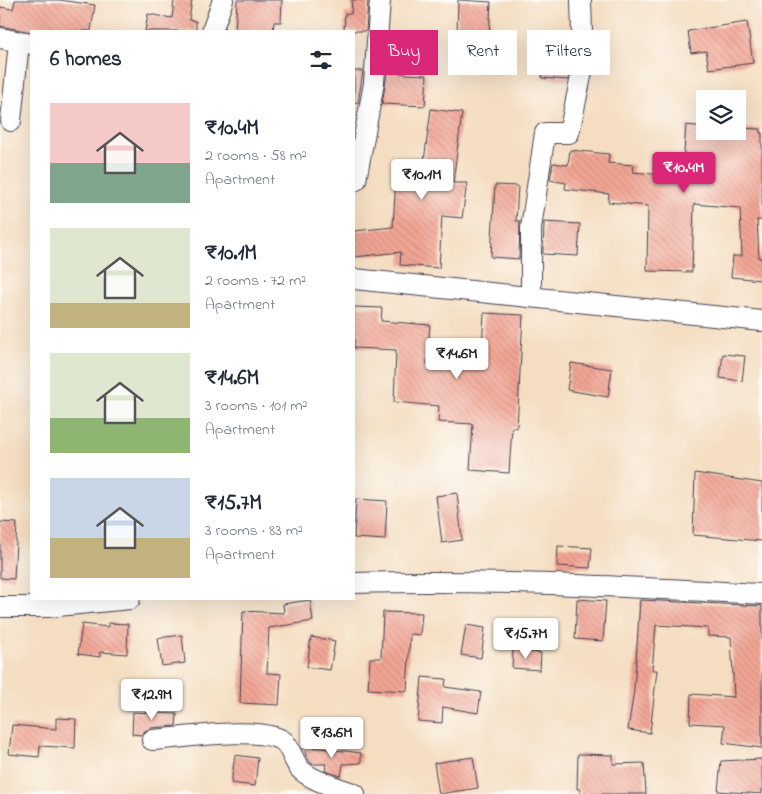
<!DOCTYPE html>
<html lang="en">
<head>
<meta charset="utf-8">
<style>
  body { margin:0; font-family:"Indie Flower",sans-serif; background:#f6f6f7; color:#1f2937; height:100vh; display:flex; flex-direction:column; font-size:19px; white-space:nowrap }
  * { box-sizing:border-box; margin:0 }
  p { font-size:16px; color:#747a83 }
  .icon { flex:none; width:28px; height:28px; fill:none; stroke:currentColor; stroke-width:2; stroke-linecap:round; stroke-linejoin:round }
  .map { position:relative; flex:1; overflow:hidden }
  .panel { position:absolute; left:30px; top:30px; width:325px; height:570px; display:flex; flex-direction:column; background:#fff; border-radius:0px; box-shadow:0 5px 20px #0002 }
  .panel>* { flex:none }
  .banner { position:absolute; left:370px; top:30px; width:316px; height:45px; display:flex; gap:10px }
  .tools { position:absolute; left:696px; top:90px; display:grid; gap:10px }
  .tools a { display:grid; place-items:center; width:50px; height:50px; border-radius:0px; background:#fff; box-shadow:0 5px 20px #0002; font-size:25px }
  .price { position:absolute; translate:-50% -42px; padding:0 11px; border-radius:5px; background:#fff; color:#222; font-size:16px; line-height:32px; filter:drop-shadow(0 1px 2px #0008) }
  .price::after { content:''; position:absolute; left:50%; top:30px; width:15px; height:11px; margin-left:-8px; background:inherit; clip-path:polygon(0 0,100% 0,50% 100%) }
  .price.on { background:#db2777; color:#fff }
  ul { padding:0; list-style:none }
  li { display:flex; align-items:center; gap:15px; height:125px; padding:0 20px }
  li span { display:grid; place-items:center; flex:none; width:140px; height:100px; border-radius:0px; color:#555 }
  li>.icon { margin-inline-start:auto }
  span .icon { width:60px; height:60px; fill:#fffc; stroke-width:1 }
  li b { font-size:21px }
  h2 { display:flex; justify-content:space-between; align-items:center; height:60px; padding:0 20px; font-size:21px }
  .pill { padding:0 18px; border-radius:0px; background:#fff; box-shadow:0 5px 20px #0002; font-size:18px; line-height:45px }
  .pill.on { background:#db2777; color:#fff }
  .map>svg:first-child { display:block }
  .building { fill:url(#building-back-hatch) }
  .lines { fill:none; stroke-linecap:round; stroke-linejoin:round }
  .minor-casing { stroke:#423e4f; stroke-width:22 }
  .minor { stroke:#fff; stroke-width:20 }
</style>
</head>
<body>
<div class="map">
<svg width="762" height="794" viewBox="0 0 762 794">
  <defs>
    <pattern id="building-back-hatch" width="6" height="6" patternUnits="userSpaceOnUse" patternTransform="scale(1.25)"><rect width="6" height="6" fill="#f2a594"/><path d="M-1 5l2 2M0 0l6 6M5-1l2 2" fill="none" stroke="#cf8e80"/></pattern>
  </defs>
  <rect width="100%" height="100%" fill="#fdfcf7"/>
  <filter id="ink" filterUnits="userSpaceOnUse"><feTurbulence type="fractalNoise" baseFrequency=".02" numOctaves="2"/><feDisplacementMap in="SourceGraphic" scale="10" xChannelSelector="R" yChannelSelector="G"/><feConvolveMatrix kernelMatrix="1 2 1 2 8 2 1 2 1" color-interpolation-filters="sRGB"/></filter>
  <filter id="wash" filterUnits="userSpaceOnUse"><feTurbulence type="fractalNoise" baseFrequency=".0096" numOctaves="4" result="noise"/><feDisplacementMap in="SourceGraphic" scale="20" xChannelSelector="R" yChannelSelector="G"/><feGaussianBlur stdDeviation="1.12" result="paint"/><feColorMatrix in="noise" values="0 0 0 0 0 0 0 0 0 0 0 0 0 0 0 0 0 1.4 0 .05"/><feComposite in="paint" operator="in"/></filter>
  <g filter="url(#wash)">
    <rect width="100%" height="100%" fill="#f4ddc0"/>
    <g id="blocks">
      <g class="building">
        <polygon points="15,0 59,0 95,5 91,31 31,32 0,26 0,7 13,9"/>
        <polygon points="174,0 192,0 189,20 196,21 196,31 145,31 148,14 172,18"/>
        <polygon points="237,0 282,0 281,22 274,22 273,31 235,31"/>
        <polygon points="352,0 368,0 366,31 344,31 345,13 351,14"/>
        <polygon points="458,0 491,2 489,36 457,34"/>
        <polygon points="747,22 753,63 709,69 706,51 691,53 688,31"/>
        <polygon points="544,54 571,56 568,80 542,78"/>
        <polygon points="354,71 363,71 358,103 354,102"/>
        <polygon points="387,73 427,75 425,106 382,104"/>
        <polygon points="431,109 462,113 453,183 467,183 462,218 442,216 439,268 400,265 401,252 354,257 354,231 393,227 396,175 422,176"/>
        <polygon points="686,125 705,127 705,131 738,131 738,128 761,129 760,133 762,133 762,220 757,220 759,258 762,258 760,280 731,277 733,256 742,256 740,208 694,204 692,272 647,271 648,206 608,202 609,194 565,189 566,183 550,180 553,163 568,165 570,150 609,154 608,163 634,165 633,172 682,177"/>
        <polygon points="495,185 518,186 516,221 520,221 519,259 491,257"/>
        <polygon points="544,222 580,224 578,256 543,254"/>
        <polygon points="354,307 382,308 381,321 430,325 427,364 481,367 484,313 523,315 517,428 512,427 509,473 470,470 473,424 438,422 439,406 394,402 396,350 354,348"/>
        <polygon points="723,354 745,356 742,381 720,378"/>
        <polygon points="571,363 612,369 608,397 567,390"/>
        <polygon points="695,473 762,483 762,541 693,535"/>
        <polygon points="457,493 462,540 442,543 436,496"/>
        <polygon points="356,499 387,501 385,540 354,538"/>
        <polygon points="0,522 17,523 14,579 0,578"/>
        <polygon points="558,546 592,548 590,568 557,566"/>
        <polygon points="577,599 606,601 603,641 575,639"/>
        <polygon points="310,600 313,621 269,628 267,673 281,674 279,705 240,703 243,611 284,613 283,604"/>
        <polygon points="640,600 762,606 762,748 723,743 725,725 690,723 691,694 734,697 731,637 708,636 708,628 656,625 652,670 657,670 650,733 628,730 634,690"/>
        <polygon points="383,612 422,613 420,635 410,634 407,691 368,689 370,658 381,658"/>
        <polygon points="108,623 128,624 127,654 100,652 100,657 78,654 82,624 108,627"/>
        <polygon points="466,625 485,628 481,658 461,655"/>
        <polygon points="182,635 185,663 162,666 158,638"/>
        <polygon points="311,637 335,641 330,670 307,667"/>
        <polygon points="513,650 541,653 540,670 512,668"/>
        <polygon points="422,677 446,679 445,687 481,692 478,713 443,707 442,723 418,721"/>
        <polygon points="133,712 177,714 176,726 151,728 145,731 141,735 132,734"/>
        <polygon points="56,718 76,719 75,748 40,746 39,757 9,754 12,725 56,729"/>
        <polygon points="304,746 361,753 361,763 343,764 341,776 325,771 326,764 312,764 306,756"/>
        <polygon points="578,754 613,755 613,764 644,763 646,794 580,794 580,789 577,789"/>
        <polygon points="235,755 258,758 255,786 231,783"/>
        <polygon points="473,757 478,788 439,794 434,763"/>
        <polygon points="762,759 762,794 718,791 721,761"/>
      </g>
    </g>
  </g>
  <g filter="url(#ink)">
    <use href="#blocks" fill-opacity="0" stroke="#423e4f" stroke-width="1"/>
    <g class="lines">
      <g class="minor-casing">
        <g id="minor">
          <polyline points="212,31 223,0"/>
          <polyline points="0,38 31,44"/>
          <polyline points="11,121 19,42"/>
          <polyline points="354,181 356,180 374,83 380,0"/>
          <polyline points="354,279 762,321"/>
          <polyline points="531,297 531,228 545,133 569,133 583,67 581,0"/>
          <path d="M354,583C490,579 626,587 762,594"/>
          <polyline points="0,607 47,607 130,599"/>
          <path d="M152,740C183,738 257,726 282,740C290,745 293,761 300,769C313,782 338,787 355,794"/>
        </g>
      </g>
      <use href="#minor" class="minor"/>
    </g>
  </g>
</svg>
<div class="tools">
<a><svg class="icon" aria-label="layers" viewBox="0 0 24 24"><path d="M12 4l9 5-9 5-9-5zM3 14l9 5 9-5"/></svg></a>
</div>
<b class="price on" style="left:684px;top:194px">₹10.4M</b>
<b class="price" style="left:422px;top:201px">₹10.1M</b>
<b class="price" style="left:457px;top:380px">₹14.6M</b>
<b class="price" style="left:526px;top:660px">₹15.7M</b>
<b class="price" style="left:152px;top:721px">₹12.9M</b>
<b class="price" style="left:332px;top:759px">₹13.6M</b>
<div class="banner">
<a class="pill on">Buy</a>
<a class="pill">Rent</a>
<a class="pill">Filters</a>
</div>
<section class="panel">
<h2>6 homes<svg class="icon" aria-label="filters" viewBox="0 0 24 24"><path d="M4 7h16M4 17h16"/><circle cx="9" cy="7" r="2"/><circle cx="15" cy="17" r="2"/></svg></h2>
<ul>
<li><span style="background:linear-gradient(#f6c9c9 60%,#7fa58c 0)"><svg class="icon" aria-label="home" viewBox="0 0 24 24"><path d="M3 11l9-7 9 7M6 9v11h12V9"/></svg></span><div><b>₹10.4M</b><p>2 rooms · 58 m²</p><p>Apartment</p></div></li>
<li><span style="background:linear-gradient(#dfe7d0 75%,#c2b280 0)"><svg class="icon" aria-label="home" viewBox="0 0 24 24"><path d="M3 11l9-7 9 7M6 9v11h12V9"/></svg></span><div><b>₹10.1M</b><p>2 rooms · 72 m²</p><p>Apartment</p></div></li>
<li><span style="background:linear-gradient(#dfe7d0 65%,#8fb573 0)"><svg class="icon" aria-label="home" viewBox="0 0 24 24"><path d="M3 11l9-7 9 7M6 9v11h12V9"/></svg></span><div><b>₹14.6M</b><p>3 rooms · 101 m²</p><p>Apartment</p></div></li>
<li><span style="background:linear-gradient(#c9d6e8 60%,#c2b280 0)"><svg class="icon" aria-label="home" viewBox="0 0 24 24"><path d="M3 11l9-7 9 7M6 9v11h12V9"/></svg></span><div><b>₹15.7M</b><p>3 rooms · 83 m²</p><p>Apartment</p></div></li>
</ul>
</section>
</div>
</body>
</html>
